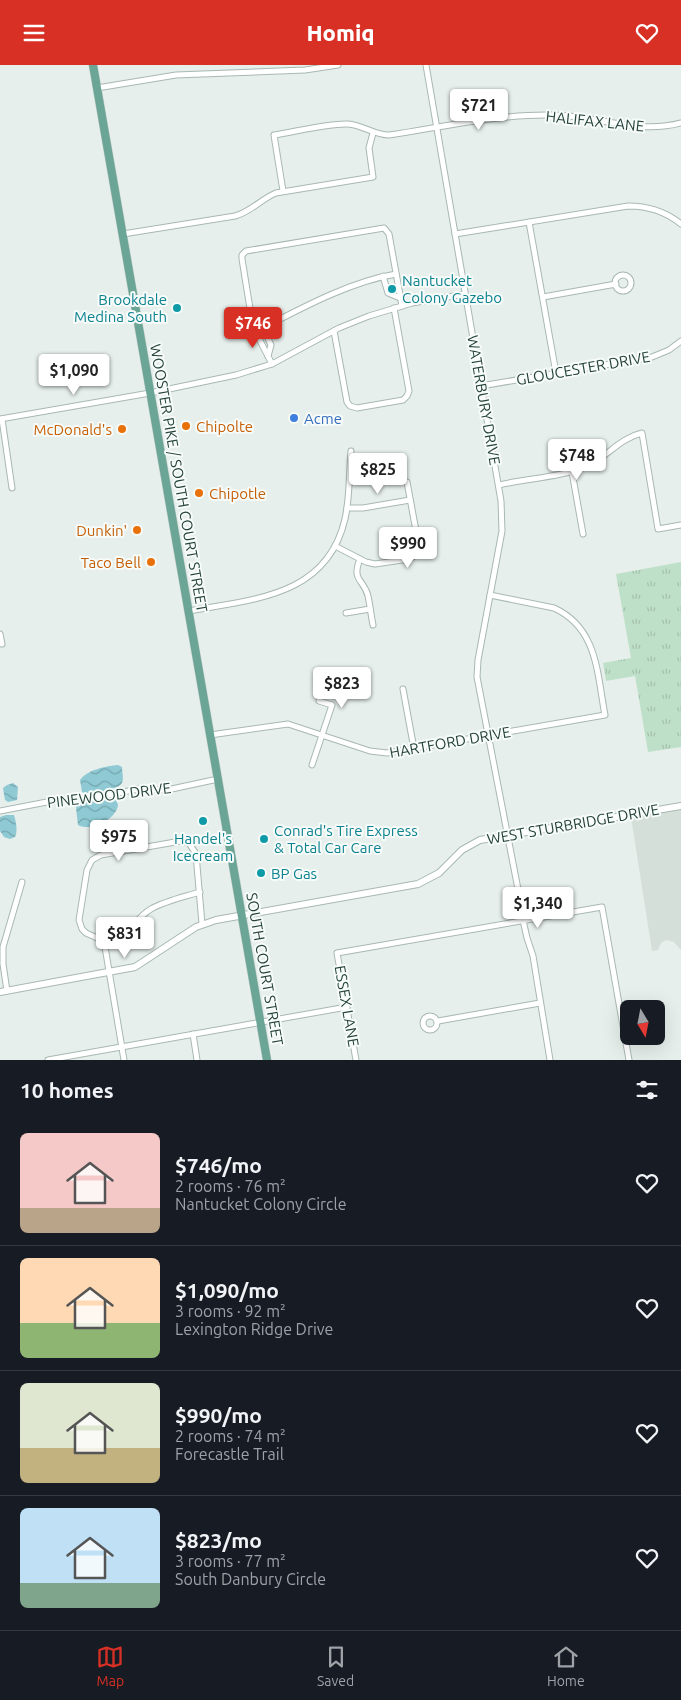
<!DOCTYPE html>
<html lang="en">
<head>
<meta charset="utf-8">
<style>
  body { margin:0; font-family:Ubuntu,sans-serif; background:#242831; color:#f1f3f6; height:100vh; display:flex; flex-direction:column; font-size:19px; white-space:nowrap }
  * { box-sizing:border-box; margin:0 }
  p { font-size:16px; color:#9ea1a6 }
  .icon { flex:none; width:28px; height:28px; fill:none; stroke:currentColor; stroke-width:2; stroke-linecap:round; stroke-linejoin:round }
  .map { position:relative; height:995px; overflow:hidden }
  .side { display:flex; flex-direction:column; background:#171b24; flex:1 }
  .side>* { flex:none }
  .needle { width:32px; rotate:170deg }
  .buttons { position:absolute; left:620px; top:935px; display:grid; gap:10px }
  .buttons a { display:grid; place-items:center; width:45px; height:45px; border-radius:8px; background:#171b24; box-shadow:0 5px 20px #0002; font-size:25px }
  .price { position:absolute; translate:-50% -42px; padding:0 11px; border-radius:5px; background:#fff; color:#222; font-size:16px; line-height:32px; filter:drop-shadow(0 1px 2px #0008) }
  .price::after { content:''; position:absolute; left:50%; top:30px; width:15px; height:11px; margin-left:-8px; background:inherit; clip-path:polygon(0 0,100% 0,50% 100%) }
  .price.selected { background:#d93025; color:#fff }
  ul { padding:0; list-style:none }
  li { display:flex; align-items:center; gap:15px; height:125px; padding:0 20px }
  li+li { border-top:1px solid #363941 }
  li span { display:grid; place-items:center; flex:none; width:140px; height:100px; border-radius:8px; color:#555 }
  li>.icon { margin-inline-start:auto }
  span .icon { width:60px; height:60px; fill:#fffc; stroke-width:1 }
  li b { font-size:21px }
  h2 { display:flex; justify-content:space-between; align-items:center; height:60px; padding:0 20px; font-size:21px }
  header { display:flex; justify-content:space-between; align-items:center; height:65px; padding:0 20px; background:#d93025; color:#fff; font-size:22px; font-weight:800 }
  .tabs { display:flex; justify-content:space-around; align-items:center; height:70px; border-top:1px solid #363941; background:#171b24; font-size:14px; color:#9ea1a6 }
  .tabs a { display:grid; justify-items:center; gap:2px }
  .tabs .selected { color:#d93025 }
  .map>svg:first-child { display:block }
  .built { fill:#d4dfda }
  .grass { fill:url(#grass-tufts) }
  .water { fill:url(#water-waves) }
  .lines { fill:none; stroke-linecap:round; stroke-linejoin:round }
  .minor-casing { stroke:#a8b8b2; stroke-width:7 }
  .tertiary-casing { stroke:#a8b8b2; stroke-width:8 }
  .primary-casing { stroke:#c2cac8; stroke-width:9 }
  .minor { stroke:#fff; stroke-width:5 }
  .tertiary { stroke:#fff; stroke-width:6 }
  .primary { stroke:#6aa596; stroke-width:8 }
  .culture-dot { fill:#0f9aa8; stroke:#f7fbf9; stroke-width:2 }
  .shop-dot { fill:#3f7fe0; stroke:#f7fbf9; stroke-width:2 }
  .food-dot { fill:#e8710a; stroke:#f7fbf9; stroke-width:2 }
  .labels { text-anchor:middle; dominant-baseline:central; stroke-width:4; stroke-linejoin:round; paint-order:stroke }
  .street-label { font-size:15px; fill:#24423a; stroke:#f7fbf9 }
  .culture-label { font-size:15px; fill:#0d838f; stroke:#f7fbf9; text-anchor:start }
  .shop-label { font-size:15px; fill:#366cbe; stroke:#f7fbf9; text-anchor:start }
  .food-label { font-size:15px; fill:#c56008; stroke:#f7fbf9; text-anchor:end }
</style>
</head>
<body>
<header><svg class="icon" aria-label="menu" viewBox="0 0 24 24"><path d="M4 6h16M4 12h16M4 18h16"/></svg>Homiq<svg class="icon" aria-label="heart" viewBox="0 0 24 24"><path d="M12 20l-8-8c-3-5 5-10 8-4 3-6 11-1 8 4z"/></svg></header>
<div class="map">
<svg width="681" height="995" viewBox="0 0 681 995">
  <defs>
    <pattern id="grass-tufts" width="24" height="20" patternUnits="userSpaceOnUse" patternTransform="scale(1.25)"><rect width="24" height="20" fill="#bfe0c8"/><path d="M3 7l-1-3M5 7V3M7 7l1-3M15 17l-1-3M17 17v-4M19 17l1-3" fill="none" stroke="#a4c1ad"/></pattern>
    <pattern id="water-waves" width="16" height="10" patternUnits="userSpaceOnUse" patternTransform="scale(1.25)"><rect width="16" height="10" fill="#8ec9d4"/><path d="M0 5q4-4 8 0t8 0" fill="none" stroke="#74a5ad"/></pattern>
  </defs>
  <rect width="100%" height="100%" fill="#e6efeb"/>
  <polygon class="built" points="681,744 681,885 674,877 666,875 661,878 658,885 652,886 631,752"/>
  <polygon class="grass" points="681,497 681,682 648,687 635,611 606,616 603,598 631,593 616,509"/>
  <g class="water">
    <path d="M118,700L122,702C122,706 124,714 122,718C119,725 88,730 82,727L80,715C87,705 106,701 118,700Z"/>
    <polygon points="13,718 18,722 17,735 8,737 5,735 3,723 7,720"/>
    <path d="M109,733L116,735L118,740C116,755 90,767 78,760L76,743L77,739Z"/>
    <path d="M6,750H14C16,757 18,766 15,772L10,774L4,772L0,766V752Z"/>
  </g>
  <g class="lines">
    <g class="minor-casing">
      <g id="minor">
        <polyline points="426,0 501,436 502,466 478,595 477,612 523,850"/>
        <polyline points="97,23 176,10 305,5 338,0"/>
        <path d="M283,126L274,70C294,67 329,58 348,59C363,60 374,70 389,70C443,62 498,49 552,50C596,50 637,70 681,58"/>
        <polyline points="529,157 556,308"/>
        <path d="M123,169L235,151C251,147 261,134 276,128L373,112L369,83L373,68"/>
        <path d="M455,169L628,141C648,141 665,146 681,159"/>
        <circle cx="623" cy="218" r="8"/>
        <polyline points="383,211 388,228 400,233"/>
        <polyline points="543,232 616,219"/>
        <polyline points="263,263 271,280 268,291"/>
        <polyline points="334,266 347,337 350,341 357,343 403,335 407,331 409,326 394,243"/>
        <path d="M255,267C298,245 348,217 396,209"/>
        <polyline points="272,299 253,262 242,194 242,190 246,186 384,163 389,169 402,241"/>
        <polyline points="481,321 652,292 669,285 681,276"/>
        <polyline points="0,354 150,328 236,310 272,299 339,263 369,251 412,238 465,229"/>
        <polyline points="2,354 12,423"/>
        <polyline points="572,407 583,469"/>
        <path d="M499,420C528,413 561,413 589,400C608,391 620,373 642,368L658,464L681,460"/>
        <polyline points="347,443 363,443 410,435"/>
        <polyline points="335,481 366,497 375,499 409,494 416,490 419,482 407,417"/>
        <path d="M360,494C351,516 364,514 368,531C370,540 371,550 373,560"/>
        <path d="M189,546C253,534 327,532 345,454C350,432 349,408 351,386"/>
        <polyline points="346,548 370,544"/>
        <polyline points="0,569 2,579"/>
        <polyline points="403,624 414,684"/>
        <path d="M210,670L288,659L370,686L387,688L605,650C597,609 598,563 554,543L490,530"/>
        <polyline points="312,700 332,640 319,636"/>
        <polyline points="0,746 52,736 91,733 139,724 167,725 218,714"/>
        <polyline points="523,855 527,873 533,891 550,995"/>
        <path d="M104,876C131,874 132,855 151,844C165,836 184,832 200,827"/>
        <polyline points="7,926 3,899 3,882 22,817"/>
        <circle cx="430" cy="958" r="7"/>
        <polyline points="438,956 540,938"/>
        <polyline points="193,969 197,995"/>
        <polyline points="48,995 347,942"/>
        <polyline points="124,995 104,876 86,868 82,864 79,855 87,805 92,795 101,790 181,776 189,778 196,789 202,859"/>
        <polyline points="356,995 337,888 602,842 629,995"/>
      </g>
    </g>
    <g class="tertiary-casing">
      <polyline id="tertiary" points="0,927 135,902 196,862 216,855 418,819 439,808 462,785 480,775 681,741"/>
    </g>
    <g class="primary-casing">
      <polyline id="primary" points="93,0 267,995"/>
    </g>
    <use href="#minor" class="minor"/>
    <use href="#tertiary" class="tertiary"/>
    <use href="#primary" class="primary"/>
  </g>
  <g class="culture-dot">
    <circle cx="392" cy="224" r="5"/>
    <circle cx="177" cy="243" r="5"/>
    <circle cx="203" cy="756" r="5"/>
    <circle cx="264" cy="774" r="5"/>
    <circle cx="261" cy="808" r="5"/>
  </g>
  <circle class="shop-dot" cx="294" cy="353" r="5"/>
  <g class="food-dot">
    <circle cx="186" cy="361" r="5"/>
    <circle cx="122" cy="364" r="5"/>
    <circle cx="199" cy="428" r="5"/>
    <circle cx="137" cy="465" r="5"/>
    <circle cx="151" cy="497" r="5"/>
  </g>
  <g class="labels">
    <g class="street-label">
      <text transform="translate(595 56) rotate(6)">HALIFAX LANE</text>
      <text transform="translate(583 303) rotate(-10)">GLOUCESTER DRIVE</text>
      <text transform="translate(484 335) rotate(80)">WATERBURY DRIVE</text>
      <text transform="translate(179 413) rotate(80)">WOOSTER PIKE / SOUTH COURT STREET</text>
      <text transform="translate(450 677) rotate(-10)">HARTFORD DRIVE</text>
      <text transform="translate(109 730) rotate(-7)">PINEWOOD DRIVE</text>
      <text transform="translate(573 759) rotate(-10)">WEST STURBRIDGE DRIVE</text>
      <text transform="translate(265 904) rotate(80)">SOUTH COURT STREET</text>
      <text transform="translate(347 941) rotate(80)">ESSEX LANE</text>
    </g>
    <g class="culture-label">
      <text x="402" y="215">Nantucket<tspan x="402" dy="17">Colony Gazebo</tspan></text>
      <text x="167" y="234" text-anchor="end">Brookdale<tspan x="167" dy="17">Medina South</tspan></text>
      <text x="274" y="765">Conrad's Tire Express<tspan x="274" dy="17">&amp; Total Car Care</tspan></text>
      <text x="203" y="773" text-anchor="middle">Handel's<tspan x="203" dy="17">Icecream</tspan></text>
      <text x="271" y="808">BP Gas</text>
    </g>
    <g class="shop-label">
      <text x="304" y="353">Acme</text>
    </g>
    <g class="food-label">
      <text x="196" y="361" text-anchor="start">Chipolte</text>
      <text x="112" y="364">McDonald's</text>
      <text x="209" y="428" text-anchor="start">Chipotle</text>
      <text x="127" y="465">Dunkin'</text>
      <text x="141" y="497">Taco Bell</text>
    </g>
  </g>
</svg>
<div class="buttons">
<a><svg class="needle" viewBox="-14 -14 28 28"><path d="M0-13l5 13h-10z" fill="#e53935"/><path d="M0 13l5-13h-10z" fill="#9ea1a6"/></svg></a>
</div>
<b class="price" style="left:479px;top:66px">$721</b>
<b class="price selected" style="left:253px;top:284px">$746</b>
<b class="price" style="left:74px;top:331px">$1,090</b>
<b class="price" style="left:577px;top:416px">$748</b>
<b class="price" style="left:378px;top:430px">$825</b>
<b class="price" style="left:408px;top:504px">$990</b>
<b class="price" style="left:342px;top:644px">$823</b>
<b class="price" style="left:119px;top:797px">$975</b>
<b class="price" style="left:538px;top:864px">$1,340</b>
<b class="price" style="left:125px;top:894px">$831</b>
</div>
<section class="side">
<h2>10 homes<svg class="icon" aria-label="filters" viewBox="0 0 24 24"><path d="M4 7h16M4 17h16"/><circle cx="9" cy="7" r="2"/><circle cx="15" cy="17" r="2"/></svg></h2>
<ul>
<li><span style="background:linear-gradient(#f6c9c9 75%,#b9a48a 0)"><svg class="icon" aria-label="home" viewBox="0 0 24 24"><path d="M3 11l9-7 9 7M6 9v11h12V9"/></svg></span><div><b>$746/mo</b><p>2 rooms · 76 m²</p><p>Nantucket Colony Circle</p></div><svg class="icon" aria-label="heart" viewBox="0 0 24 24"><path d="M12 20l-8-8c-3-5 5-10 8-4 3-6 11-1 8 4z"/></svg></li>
<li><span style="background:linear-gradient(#ffd9b3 65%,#8fb573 0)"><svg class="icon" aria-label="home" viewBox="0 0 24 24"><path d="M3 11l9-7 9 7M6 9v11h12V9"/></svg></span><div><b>$1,090/mo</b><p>3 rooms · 92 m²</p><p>Lexington Ridge Drive</p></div><svg class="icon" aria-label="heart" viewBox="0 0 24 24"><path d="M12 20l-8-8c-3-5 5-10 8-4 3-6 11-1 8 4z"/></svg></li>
<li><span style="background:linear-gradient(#dfe7d0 65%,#c2b280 0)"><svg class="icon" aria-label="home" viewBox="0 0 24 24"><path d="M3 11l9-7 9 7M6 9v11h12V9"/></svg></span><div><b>$990/mo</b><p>2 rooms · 74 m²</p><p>Forecastle Trail</p></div><svg class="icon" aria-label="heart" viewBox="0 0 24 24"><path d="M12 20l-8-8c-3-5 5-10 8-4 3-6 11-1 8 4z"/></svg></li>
<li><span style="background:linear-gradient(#bfe0f5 75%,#7fa58c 0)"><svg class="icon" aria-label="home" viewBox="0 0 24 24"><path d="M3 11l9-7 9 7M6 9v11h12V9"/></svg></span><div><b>$823/mo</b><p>3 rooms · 77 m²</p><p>South Danbury Circle</p></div><svg class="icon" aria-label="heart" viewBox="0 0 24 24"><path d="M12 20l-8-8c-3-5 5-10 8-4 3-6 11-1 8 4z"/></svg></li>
</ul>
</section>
<nav class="tabs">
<a class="selected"><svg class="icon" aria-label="map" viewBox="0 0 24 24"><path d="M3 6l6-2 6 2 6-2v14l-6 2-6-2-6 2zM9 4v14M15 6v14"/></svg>Map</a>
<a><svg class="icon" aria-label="saved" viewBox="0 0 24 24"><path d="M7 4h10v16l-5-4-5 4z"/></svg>Saved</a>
<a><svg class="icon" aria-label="home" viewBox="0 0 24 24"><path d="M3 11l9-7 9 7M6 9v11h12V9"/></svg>Home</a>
</nav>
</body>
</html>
